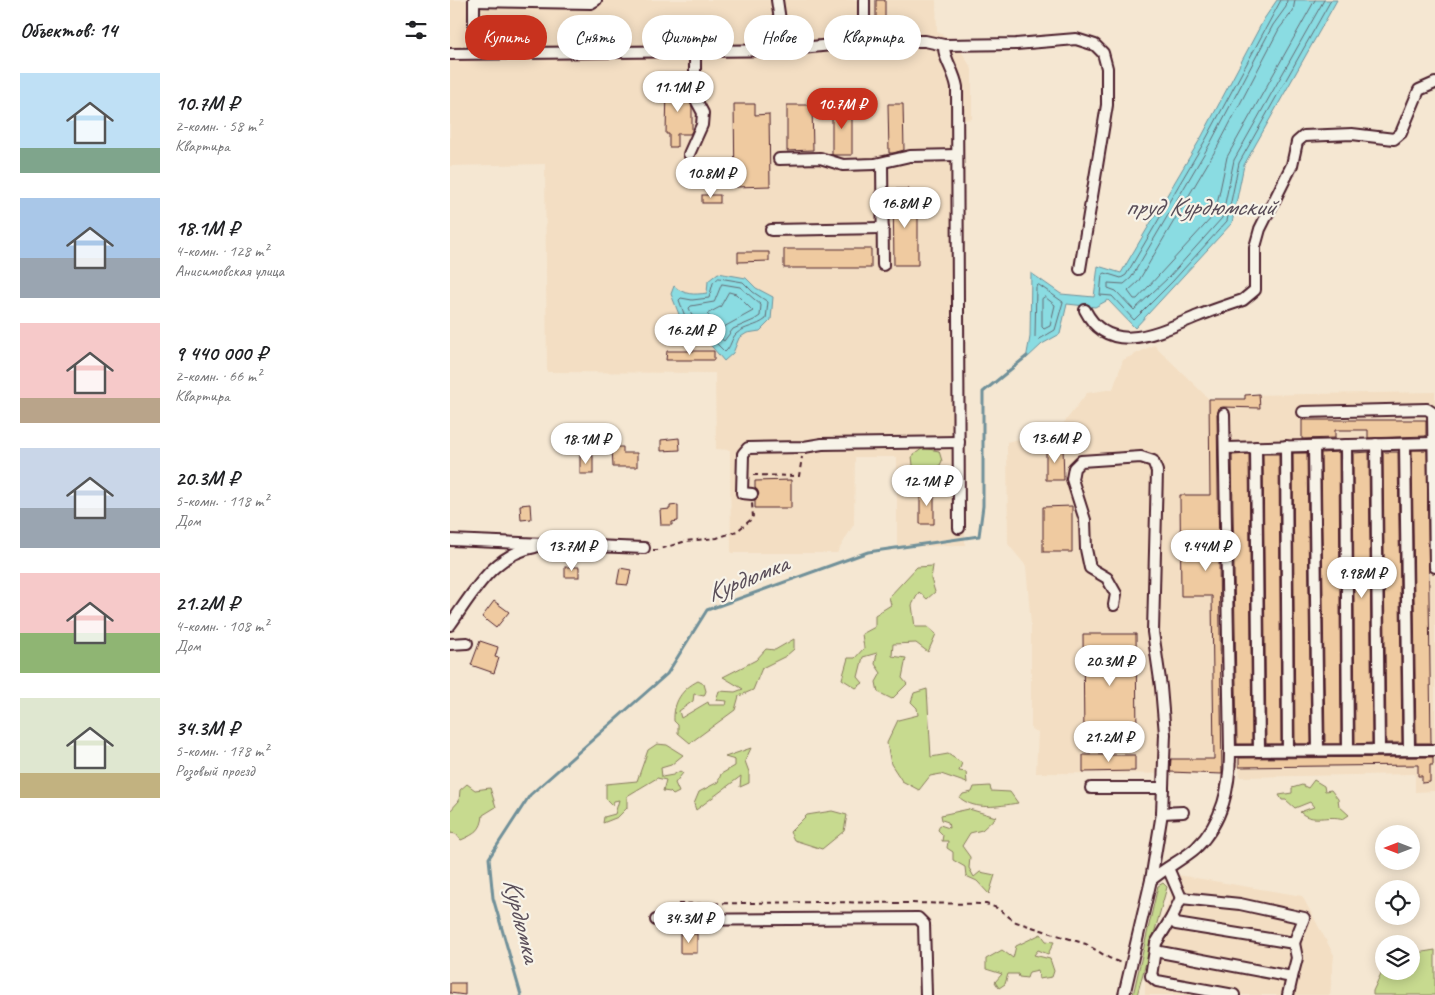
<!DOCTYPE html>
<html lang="ru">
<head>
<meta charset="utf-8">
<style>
  body { margin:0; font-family:Caveat,sans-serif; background:#f6f6f6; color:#202124; height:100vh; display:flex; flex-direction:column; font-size:19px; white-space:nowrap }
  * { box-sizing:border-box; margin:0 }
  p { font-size:16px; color:#757577 }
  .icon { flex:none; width:28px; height:28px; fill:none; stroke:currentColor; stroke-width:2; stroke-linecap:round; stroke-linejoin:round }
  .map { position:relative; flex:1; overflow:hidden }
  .sheet { display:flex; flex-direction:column; background:#fff; width:450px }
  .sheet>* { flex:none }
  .top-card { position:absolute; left:15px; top:15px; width:475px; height:45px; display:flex; gap:10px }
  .needle { width:32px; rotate:270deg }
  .tools { position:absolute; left:925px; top:825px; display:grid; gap:10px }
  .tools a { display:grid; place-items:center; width:45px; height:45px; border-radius:50%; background:#fff; box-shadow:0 2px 12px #0003; font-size:25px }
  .price { position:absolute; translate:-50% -42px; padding:0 11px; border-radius:18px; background:#fff; color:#222; font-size:16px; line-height:32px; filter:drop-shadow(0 1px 2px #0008) }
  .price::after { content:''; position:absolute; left:50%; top:30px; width:15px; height:11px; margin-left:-8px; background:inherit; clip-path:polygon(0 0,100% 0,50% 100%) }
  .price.selected { background:#c8321e; color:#fff }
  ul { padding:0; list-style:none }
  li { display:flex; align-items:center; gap:15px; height:125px; padding:0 20px }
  li span { display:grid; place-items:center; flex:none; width:140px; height:100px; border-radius:0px; color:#555 }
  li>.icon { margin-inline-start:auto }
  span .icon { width:60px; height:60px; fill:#fffc; stroke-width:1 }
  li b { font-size:21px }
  h2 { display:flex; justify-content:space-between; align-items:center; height:60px; padding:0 20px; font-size:21px }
  .chip { padding:0 18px; border-radius:22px; background:#fff; box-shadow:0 2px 12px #0003; font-size:18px; line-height:45px }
  .chip.selected { background:#c8321e; color:#fff }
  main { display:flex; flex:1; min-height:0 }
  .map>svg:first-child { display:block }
  .built { fill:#f3dec3 }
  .green { fill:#c7da8f; stroke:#887c5d }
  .water { fill:#8adce2; stroke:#709099 }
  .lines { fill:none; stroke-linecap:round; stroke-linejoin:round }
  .shore { stroke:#646b74; stroke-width:1 }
  .stream { stroke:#709099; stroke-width:3 }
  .building { fill:#efcaa0; stroke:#4a1f2b }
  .minor-casing { stroke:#4a1f2b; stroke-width:14 }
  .path { stroke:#4a1f2b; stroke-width:2; stroke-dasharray:5 4; stroke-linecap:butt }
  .minor { stroke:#f7f3e8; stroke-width:10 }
  .labels { text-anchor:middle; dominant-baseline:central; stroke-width:4.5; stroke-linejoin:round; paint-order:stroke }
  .water-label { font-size:26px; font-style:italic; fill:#5a4e59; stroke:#f7f3e8 }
</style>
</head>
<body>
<main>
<section class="sheet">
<h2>Объектов: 14<svg class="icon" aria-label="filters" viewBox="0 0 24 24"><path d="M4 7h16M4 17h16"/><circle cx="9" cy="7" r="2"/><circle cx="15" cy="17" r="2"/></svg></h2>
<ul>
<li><span style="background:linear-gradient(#bfe0f5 75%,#7fa58c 0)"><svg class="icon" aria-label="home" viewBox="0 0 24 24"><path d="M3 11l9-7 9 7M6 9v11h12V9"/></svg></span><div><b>10.7M ₽</b><p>2-комн. · 58 m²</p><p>Квартира</p></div></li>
<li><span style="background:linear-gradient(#a9c7e8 60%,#9aa5b1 0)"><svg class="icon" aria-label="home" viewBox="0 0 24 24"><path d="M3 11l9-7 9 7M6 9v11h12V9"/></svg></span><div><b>18.1M ₽</b><p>4-комн. · 128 m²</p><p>Анисимовская улица</p></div></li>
<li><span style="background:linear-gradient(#f6c9c9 75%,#b9a48a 0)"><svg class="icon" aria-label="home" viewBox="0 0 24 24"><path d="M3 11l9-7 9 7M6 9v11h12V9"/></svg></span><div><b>9 440 000 ₽</b><p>2-комн. · 66 m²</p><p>Квартира</p></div></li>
<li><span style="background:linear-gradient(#c9d6e8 60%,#9aa5b1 0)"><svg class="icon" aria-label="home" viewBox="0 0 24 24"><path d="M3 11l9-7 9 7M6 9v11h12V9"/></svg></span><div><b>20.3M ₽</b><p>5-комн. · 118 m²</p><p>Дом</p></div></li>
<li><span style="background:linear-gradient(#f6c9c9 60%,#8fb573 0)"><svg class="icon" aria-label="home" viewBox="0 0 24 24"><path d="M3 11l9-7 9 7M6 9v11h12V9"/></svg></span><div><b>21.2M ₽</b><p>4-комн. · 108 m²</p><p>Дом</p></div></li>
<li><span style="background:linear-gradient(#dfe7d0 75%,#c2b280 0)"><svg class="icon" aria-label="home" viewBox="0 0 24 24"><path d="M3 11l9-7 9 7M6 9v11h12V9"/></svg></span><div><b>34.3M ₽</b><p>5-комн. · 178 m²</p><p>Розовый проезд</p></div></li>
</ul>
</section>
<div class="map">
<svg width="985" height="995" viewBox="0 0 985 995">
  <rect width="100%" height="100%" fill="#f5e7d2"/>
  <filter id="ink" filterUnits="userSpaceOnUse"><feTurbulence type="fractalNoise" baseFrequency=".02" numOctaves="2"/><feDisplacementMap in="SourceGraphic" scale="10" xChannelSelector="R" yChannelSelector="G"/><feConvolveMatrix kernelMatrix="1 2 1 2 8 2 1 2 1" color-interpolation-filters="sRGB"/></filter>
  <g filter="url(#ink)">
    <g class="built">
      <polygon points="0,0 486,0 487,32 505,41 522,69 522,119 514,120 515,545 447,547 447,457 405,457 404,524 387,553 281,553 280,450 266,449 265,373 97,372 95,164 0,166"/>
      <polygon points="704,345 759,399 794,399 795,395 985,392 985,791 965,792 965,774 790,777 789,767 774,774 586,773 588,732 581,729 581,625 576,566 558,544 557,442 610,428 637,393 663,389 673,360"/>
      <polygon points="728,875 852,896 884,955 880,995 695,995 695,979 706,937"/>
    </g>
    <g class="green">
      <polygon points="473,448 489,451 492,461 485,475 486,480 484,485 468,487 465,484 462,456"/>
      <polygon points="483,566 481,579 485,592 477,599 469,592 462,605 465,627 478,627 486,634 478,652 466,643 443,644 442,656 456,658 452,678 457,684 442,699 428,692 426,682 431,673 425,664 427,653 413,657 408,677 413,683 406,688 392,679 398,658 405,658 414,648 412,634 425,627 425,615 441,605 439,597 467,567"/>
      <path d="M344,639V649L336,656L312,668L303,690L289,696L285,710L240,743L228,733V725L224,721C223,702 232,689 248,681L254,684L256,691L254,696L244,694L243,701L229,711L231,718L258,702L259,705H276L277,701L266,700L269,691L285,692L293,689L273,677L306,660L316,649L325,650Z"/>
      <polygon points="477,689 481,757 498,754 512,763 509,771 516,772 517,783 491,774 480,776 469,790 452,781 441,764 437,743 448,720 468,715 467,708 461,702 464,693"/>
      <polygon points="207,744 217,745 233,755 221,765 211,768 212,777 223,775 230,771 233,773 225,783 229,792 223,795 220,792 213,791 216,780 207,778 177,796 177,808 168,817 153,823 154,817 165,814 169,800 164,801 162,805 156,799 156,784 187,781 198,750"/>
      <polygon points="301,748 295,761 299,772 299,783 290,787 291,776 246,810 244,804 249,792 268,782 271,774 285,766 285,760 275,757"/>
      <path d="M864,780L874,786L875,791L881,790L888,799L889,806L899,815L893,819C879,814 862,824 850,812L864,807L860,802L845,808L836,800H832L829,795L842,793V788L852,785L858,788Z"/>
      <path d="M17,784L25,790L40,788L46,807L33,815C32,830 25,834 11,840L6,834L0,833V811L9,801L10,790Z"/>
      <path d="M540,786L541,791L560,792L568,803C548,806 526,811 510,798L513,794L522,792L524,787Z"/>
      <polygon points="519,809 546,817 532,830 520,833 512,846 520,857 519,868 524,877 530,872 545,875 539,894 527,881 516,876 515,867 503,860 503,852 497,848 498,841 492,841 493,835 488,830 490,825 499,828 498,822 492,820 491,815"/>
      <polygon points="382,811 397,815 394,831 372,849 344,840 340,832 357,815"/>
      <polygon points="713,883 717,887 687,995 683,995 708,886"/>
      <polygon points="591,934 596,941 604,942 598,954 588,950 584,955 600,959 604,971 602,977 589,979 588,970 579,972 577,978 569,977 568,974 558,974 555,984 549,988 545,982 552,974 536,969 536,959 552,950 563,958 566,946"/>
      <polygon points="985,950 985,995 923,995 923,991 934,967 934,971 961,971 961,954"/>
    </g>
    <g class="water">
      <polygon points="827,0 887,0 794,165 782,223 685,328 658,300 645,307 617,304 610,334 592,344 576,359 580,337 581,273 611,294 644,297 648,266 671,273 752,136 814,19"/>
      <path d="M268,273L296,278L306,288L323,297L321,320L310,331L297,333L289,338L283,353L274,361L252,335L232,322L221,294L224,286C234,295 244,295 257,293L258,281Z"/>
    </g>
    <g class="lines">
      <g class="shore">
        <polyline points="831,0 756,139 676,275 671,278 655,273 652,275 650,295 662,296 684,320 723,281 777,221 789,163 881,0"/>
        <polyline points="837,0 836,7 823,25 761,142 681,278 674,284 658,283 658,288 666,291 684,310 719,277 772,218 784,160 874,0"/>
        <polyline points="845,0 843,11 829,29 768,146 688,282 678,291 684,299 687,299 765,214 777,157 865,0"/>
        <path d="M269,278L293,282L303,292L318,302L316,319C306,327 295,326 286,334C281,339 281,347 275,352L255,332L236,319L229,300L231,298L242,300L259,298L263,283Z"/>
        <polygon points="272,284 290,287 311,305 310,316 304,320 283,329 274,341 242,315 239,308 241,306 264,302"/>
        <polygon points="589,285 613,302 605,330 588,340 585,337 586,287"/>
        <polygon points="279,292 286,294 303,311 272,328 257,314 270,307"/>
        <polygon points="595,297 605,305 600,326 594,329 592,327 592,299"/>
      </g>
      <polyline class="stream" points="71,995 43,898 39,858 80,795 217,674 257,610 418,552 529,536 533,506 533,392 577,356"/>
    </g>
    <g class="building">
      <rect x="426" y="0" width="9" height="18"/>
      <polygon points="217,85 238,85 238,98 242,107 242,131 240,134 227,134 227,147 219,147 219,134 216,134"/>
      <polygon points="284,104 305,104 305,115 319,114 320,186 285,187"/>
      <polygon points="402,104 402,155 382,155 382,105"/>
      <polygon points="438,104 453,104 454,150 443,153 439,153"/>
      <polygon points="337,105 362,105 363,150 337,151"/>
      <polygon points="443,189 459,189 459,204 468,204 468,265 444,265"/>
      <rect x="252" y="195" width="18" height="8"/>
      <rect x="334" y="249" width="87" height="19"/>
      <polygon points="288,252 319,252 319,261 288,262"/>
      <polygon points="217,351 264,351 264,360 216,360"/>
      <polygon points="809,394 810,408 773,407 769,408 767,414 772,774 720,772 721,759 764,759 762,596 731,596 730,495 760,495 759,399 795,399 795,395"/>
      <polygon points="852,420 976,420 976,436 918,438 918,430 885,430 885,438 852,439"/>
      <polygon points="229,438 230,450 211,451 211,440"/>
      <polygon points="162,447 173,447 173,453 187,453 187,467 163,467"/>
      <polygon points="596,447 613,447 614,480 596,480"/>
      <polygon points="962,450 977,450 981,743 966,743"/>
      <polygon points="889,452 891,744 875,744 871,453"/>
      <polygon points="933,452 948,452 952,743 936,743"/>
      <polygon points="843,453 857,453 861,744 845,744"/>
      <polygon points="903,453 919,452 922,743 905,744"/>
      <polygon points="799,454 802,744 787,744 782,455"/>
      <polygon points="813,454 829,454 831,744 816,744"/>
      <rect x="130" y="456" width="13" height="18"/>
      <polygon points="341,480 341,508 305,508 305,500 309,494 305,488 305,481"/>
      <polygon points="484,489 484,524 470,524 470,490"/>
      <polygon points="80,504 81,519 71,520 70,505"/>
      <polygon points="228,505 228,521 222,522 222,525 211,525 210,510 220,509 220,506"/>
      <polygon points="622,506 622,552 593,552 593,507"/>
      <rect x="115" y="567" width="14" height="10"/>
      <polygon points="170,568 181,570 178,585 167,584"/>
      <polygon points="44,601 59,612 46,628 32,617"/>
      <polygon points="633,634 686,634 687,740 634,740"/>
      <polygon points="30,641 48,647 45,657 49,658 44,673 21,665"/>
      <polygon points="633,755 685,755 685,771 633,772"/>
      <polygon points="983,757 983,765 980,765 980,782 972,783 972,776 968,776 968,765 789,767 789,758"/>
      <rect x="230" y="934" width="17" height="19"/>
      <polygon points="0,983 15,983 15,995 0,993"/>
    </g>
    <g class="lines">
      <g class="minor-casing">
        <g id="minor">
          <polyline points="327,0 331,27 332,50"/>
          <polyline points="414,0 414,28 421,41"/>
          <polyline points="24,1 141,3 146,0"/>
          <polyline points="494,45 566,44 626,39 645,45 653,53 657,68 657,105 630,269"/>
          <polyline points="24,53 24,0"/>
          <path d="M0,54L332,50L421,41H475L494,45C493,58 504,70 507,87L509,528"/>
          <polyline points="239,154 252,125 253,113 245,98 245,51"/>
          <polyline points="329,159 370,158 393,165 425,164 460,156 507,155"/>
          <polyline points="432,163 433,265"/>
          <polyline points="321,230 433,228"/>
          <path d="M635,310C660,359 711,331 748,316C763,310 778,305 793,300L805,290V247L810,229L842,165L847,142L854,136L902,134L944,139L951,133L969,90L985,83"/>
          <polyline points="853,412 977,409 983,413 985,567"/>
          <polyline points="774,414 780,751"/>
          <polyline points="926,444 929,750"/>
          <polyline points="955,444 959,749"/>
          <polyline points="896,445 898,750"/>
          <polyline points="836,446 838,750"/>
          <polyline points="864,446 868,750"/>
          <polyline points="806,447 809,751"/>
          <polyline points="775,448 984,443"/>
          <polyline points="302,494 292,493 293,454 298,448 354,447 372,444 509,442"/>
          <polyline points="0,540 194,548"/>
          <polyline points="664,605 666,594 657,578 640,568 636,549 635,520 622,479 624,468 631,461 691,457 703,461 707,471 703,632 711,687 715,734 712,813 701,880 674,995"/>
          <path d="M0,625C23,593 43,554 85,547"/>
          <polyline points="0,644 17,643"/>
          <polyline points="641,788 713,788"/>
          <polyline points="712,813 733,812"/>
          <polyline points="718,868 731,898 790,904 854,918 844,943 726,924 722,917 706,943 701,976 707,981 784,995"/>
          <path d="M701,880C715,868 732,860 746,848C773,822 780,787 780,751L985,750"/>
          <polyline points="722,917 731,898"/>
          <polyline points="206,920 468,918 474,924 476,995"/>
          <polyline points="705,951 842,977 847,958 844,943"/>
          <polyline points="838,995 842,977"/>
        </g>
      </g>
      <g class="path">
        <polyline points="303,475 349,476 352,457"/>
        <polyline points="203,550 207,550 236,541 267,538 287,531 303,518 302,503"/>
        <polyline points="228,904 368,902 536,904 547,908 566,922 636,944 659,958 671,963"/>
      </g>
      <use href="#minor" class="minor"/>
    </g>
  </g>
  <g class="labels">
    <g class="water-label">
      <text x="750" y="206">пруд Курдюмский</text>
      <text transform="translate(297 578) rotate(-22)">Курдюмка</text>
      <text transform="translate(72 920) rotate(76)">Курдюмка</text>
    </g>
  </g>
</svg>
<div class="tools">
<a><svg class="needle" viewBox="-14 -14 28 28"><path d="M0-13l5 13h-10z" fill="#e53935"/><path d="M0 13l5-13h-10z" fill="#757577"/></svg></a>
<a><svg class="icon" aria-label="locate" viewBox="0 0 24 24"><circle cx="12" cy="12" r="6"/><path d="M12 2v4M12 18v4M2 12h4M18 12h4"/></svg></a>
<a><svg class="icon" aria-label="layers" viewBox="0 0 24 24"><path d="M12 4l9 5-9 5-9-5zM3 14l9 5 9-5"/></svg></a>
</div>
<b class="price" style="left:228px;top:113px">11.1M ₽</b>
<b class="price selected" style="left:392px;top:130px">10.7M ₽</b>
<b class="price" style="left:261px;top:199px">10.8M ₽</b>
<b class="price" style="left:455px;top:229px">16.8M ₽</b>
<b class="price" style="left:240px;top:356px">16.2M ₽</b>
<b class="price" style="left:605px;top:464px">13.6M ₽</b>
<b class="price" style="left:136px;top:465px">18.1M ₽</b>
<b class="price" style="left:477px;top:507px">12.1M ₽</b>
<b class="price" style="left:122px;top:572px">13.7M ₽</b>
<b class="price" style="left:756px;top:572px">9.44M ₽</b>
<b class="price" style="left:912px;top:599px">9.98M ₽</b>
<b class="price" style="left:660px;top:687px">20.3M ₽</b>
<b class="price" style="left:659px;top:763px">21.2M ₽</b>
<b class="price" style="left:239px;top:944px">34.3M ₽</b>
<div class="top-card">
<a class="chip selected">Купить</a>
<a class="chip">Снять</a>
<a class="chip">Фильтры</a>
<a class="chip">Новое</a>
<a class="chip">Квартира</a>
</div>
</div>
</main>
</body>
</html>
